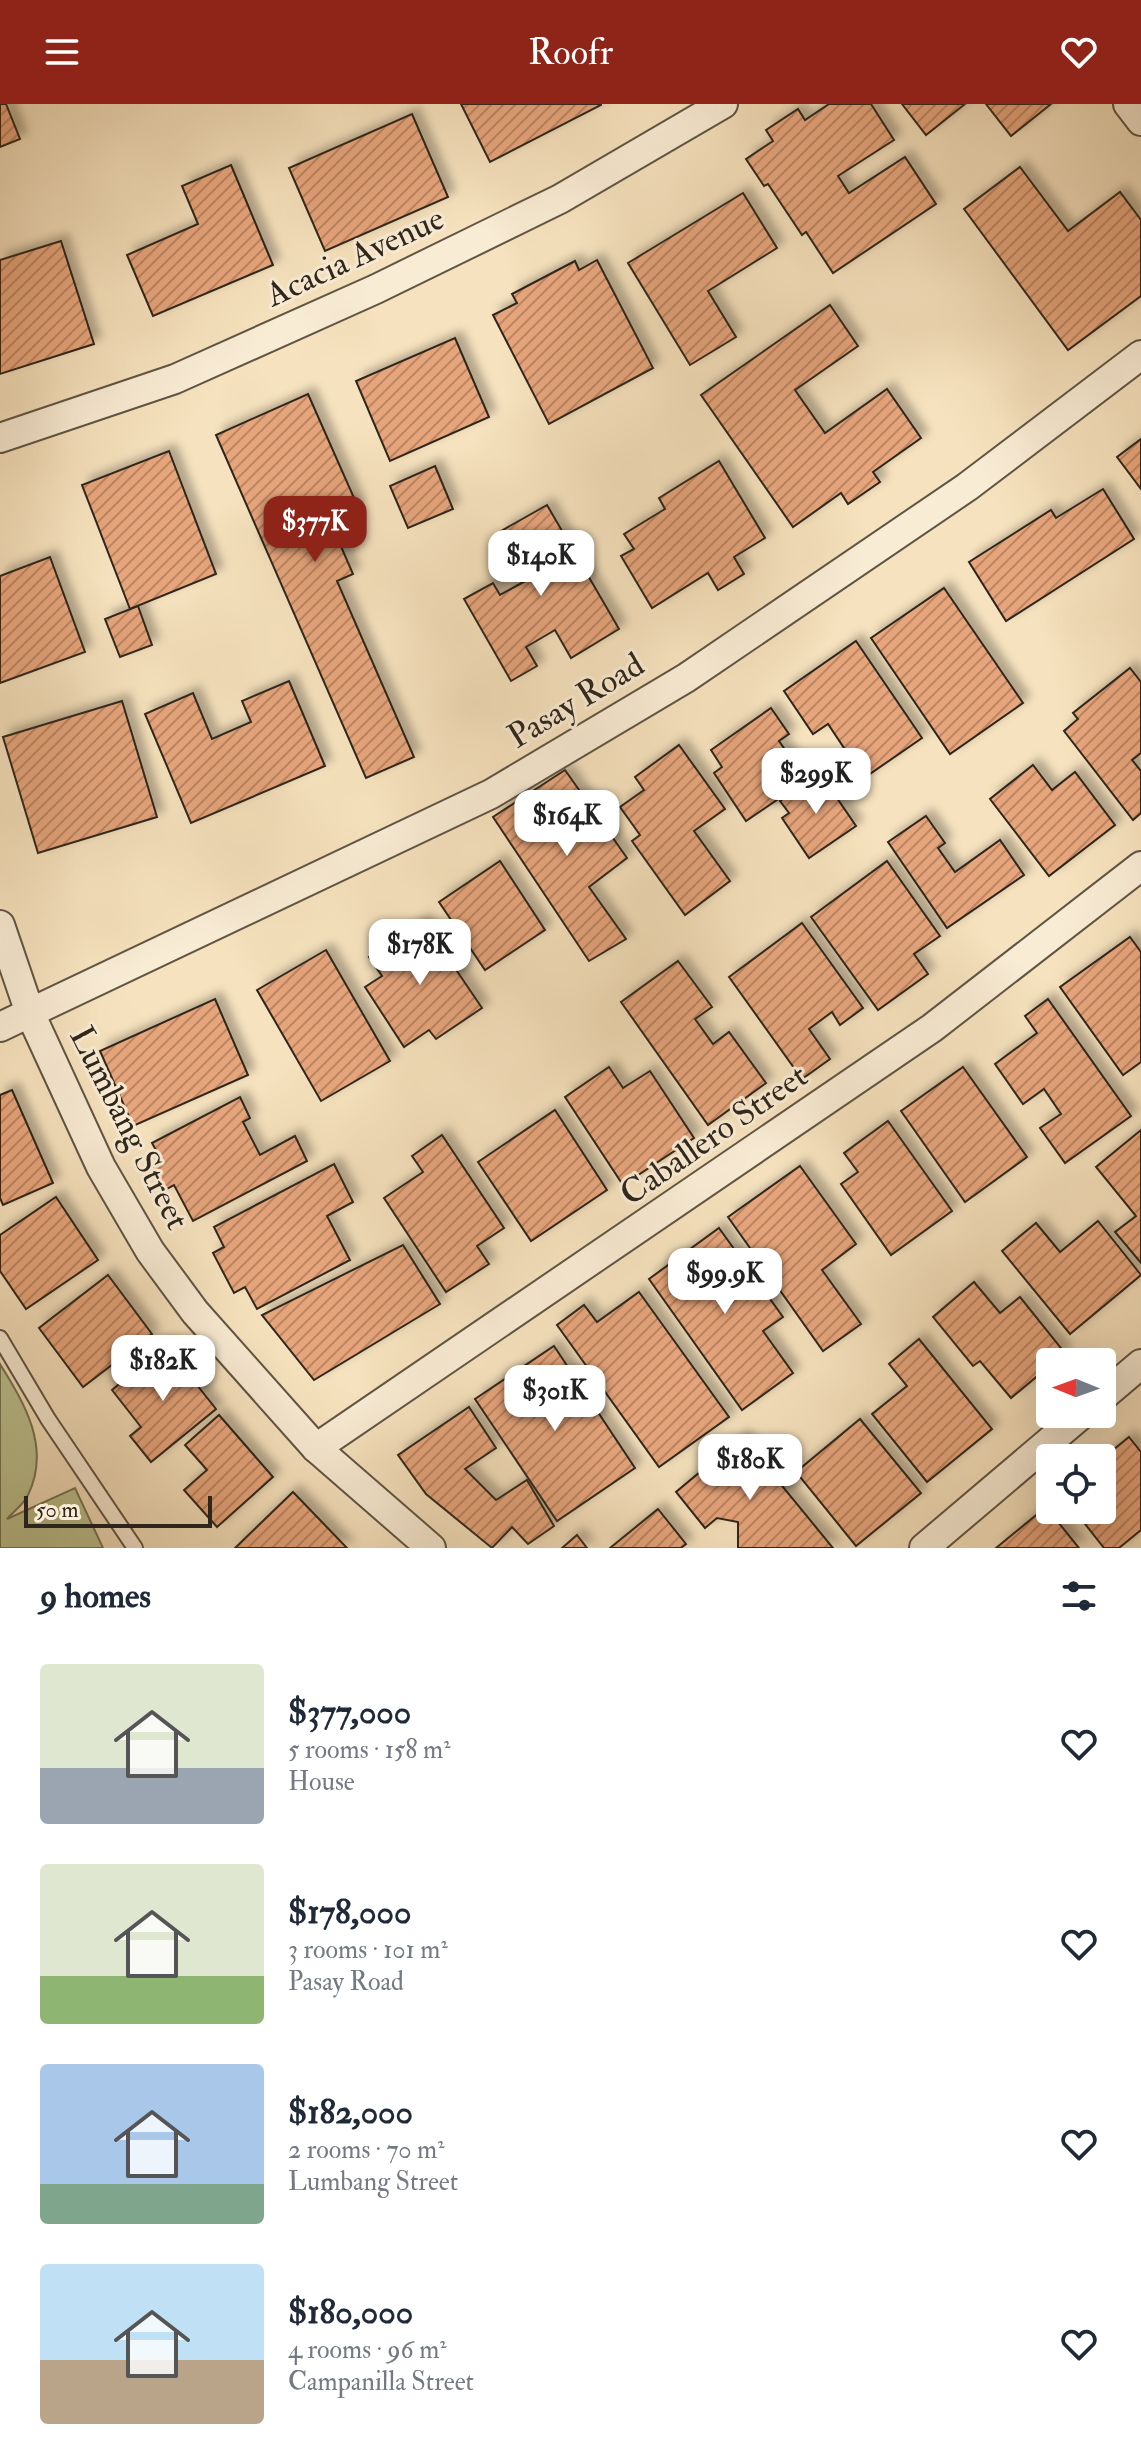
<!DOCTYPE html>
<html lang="en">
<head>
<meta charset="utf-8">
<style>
  body { margin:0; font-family:"IM FELL Double Pica",serif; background:#f6f6f7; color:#1f2937; height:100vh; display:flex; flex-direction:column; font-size:30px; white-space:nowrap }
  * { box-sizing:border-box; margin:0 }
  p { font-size:26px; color:#747a83 }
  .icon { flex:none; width:44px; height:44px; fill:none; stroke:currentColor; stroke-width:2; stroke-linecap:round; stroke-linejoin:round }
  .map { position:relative; height:1444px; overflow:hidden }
  .panel { display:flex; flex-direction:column; background:#fff; flex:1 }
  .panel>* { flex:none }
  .needle { width:52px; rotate:271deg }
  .fabs { position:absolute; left:1036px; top:1244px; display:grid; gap:16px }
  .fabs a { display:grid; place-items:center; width:80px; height:80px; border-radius:8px; background:#fff; box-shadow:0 8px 32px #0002; font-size:40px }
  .scale { position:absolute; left:24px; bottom:20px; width:188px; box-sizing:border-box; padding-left:8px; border:4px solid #2e261c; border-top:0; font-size:22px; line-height:28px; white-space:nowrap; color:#2e261c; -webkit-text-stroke:6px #f9ecd5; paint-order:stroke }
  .price { position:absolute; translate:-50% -68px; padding:0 18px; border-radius:16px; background:#fff; color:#222; font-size:26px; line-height:52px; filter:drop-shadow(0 2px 4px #0008) }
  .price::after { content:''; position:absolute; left:50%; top:48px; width:24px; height:18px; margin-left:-12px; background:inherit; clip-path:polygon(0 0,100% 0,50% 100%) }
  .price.active { background:#8f2418; color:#fff }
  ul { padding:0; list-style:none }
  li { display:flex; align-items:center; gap:24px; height:200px; padding:0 40px }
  li span { display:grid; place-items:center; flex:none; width:224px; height:160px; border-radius:8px; color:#555 }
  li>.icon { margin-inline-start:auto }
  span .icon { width:96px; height:96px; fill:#fffc; stroke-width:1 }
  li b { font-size:34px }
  h2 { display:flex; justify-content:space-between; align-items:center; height:96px; padding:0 40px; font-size:34px }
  header { display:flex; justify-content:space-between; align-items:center; height:104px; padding:0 40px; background:#8f2418; color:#fff; font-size:36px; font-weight:600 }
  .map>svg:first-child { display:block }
  .green { fill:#bcc391; stroke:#757456; stroke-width:2 }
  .building { fill:url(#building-hatch); stroke:#2e261c; stroke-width:2; filter:url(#shadow) }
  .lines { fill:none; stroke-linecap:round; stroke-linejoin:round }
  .service-casing { stroke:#605544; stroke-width:18 }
  .minor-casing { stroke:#605544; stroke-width:32 }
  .service { stroke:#f9ecd5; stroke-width:14 }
  .minor { stroke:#f9ecd5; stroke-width:28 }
  .labels { text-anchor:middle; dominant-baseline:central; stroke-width:6; stroke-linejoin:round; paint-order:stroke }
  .street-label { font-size:34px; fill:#2e261c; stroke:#f9ecd5 }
</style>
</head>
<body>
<header><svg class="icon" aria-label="menu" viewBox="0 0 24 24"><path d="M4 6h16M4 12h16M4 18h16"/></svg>Roofr<svg class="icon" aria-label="heart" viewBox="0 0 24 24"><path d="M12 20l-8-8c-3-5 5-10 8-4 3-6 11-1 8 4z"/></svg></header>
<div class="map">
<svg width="1141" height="1444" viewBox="0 0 1141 1444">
  <defs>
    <pattern id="building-hatch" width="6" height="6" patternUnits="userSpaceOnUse" patternTransform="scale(2)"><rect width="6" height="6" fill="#e7a57b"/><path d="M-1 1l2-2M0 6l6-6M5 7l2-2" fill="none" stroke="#bc8664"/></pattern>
    <filter id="shadow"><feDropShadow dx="7" dy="-7" stdDeviation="4" flood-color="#0004"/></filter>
  </defs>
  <rect width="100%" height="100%" fill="#f6e2be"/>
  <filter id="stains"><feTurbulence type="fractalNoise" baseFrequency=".0025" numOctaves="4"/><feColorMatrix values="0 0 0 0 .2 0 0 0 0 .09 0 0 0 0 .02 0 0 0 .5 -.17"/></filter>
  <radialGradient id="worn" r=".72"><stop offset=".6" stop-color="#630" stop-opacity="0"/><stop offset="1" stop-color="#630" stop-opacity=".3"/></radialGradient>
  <path class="green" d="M0,1260C25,1300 51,1344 28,1391C24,1400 13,1408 7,1415L75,1384L103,1444H0Z"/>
  <g class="building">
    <polygon points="0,0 6,0 20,35 0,43"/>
    <polygon points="461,0 601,0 601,1 490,58"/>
    <polygon points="829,0 871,0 894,36 838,72 849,89 905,53 936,100 833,169 806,128 802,131 768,80 764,82 746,55 773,37 766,26 798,5 805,16"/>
    <polygon points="902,0 965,0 926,31"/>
    <polygon points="986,0 1051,0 1011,32"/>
    <polygon points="412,10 448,93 325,147 289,64"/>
    <polygon points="231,61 273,161 153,212 127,151 198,120 182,82"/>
    <polygon points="1020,63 1068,127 1120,88 1141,116 1141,192 1068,246 964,105"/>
    <polygon points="743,89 777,144 708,187 736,233 690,261 628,159"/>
    <polygon points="61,137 94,240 0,270 0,156"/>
    <polygon points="597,156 653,264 549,320 493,211 517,199 512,190 575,157 579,166"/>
    <polygon points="830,201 858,242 795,286 825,329 887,285 921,334 873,368 880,378 848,400 841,389 793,423 701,291"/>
    <polygon points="455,234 489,313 390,357 356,277"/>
    <polygon points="308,290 358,403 329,415 353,470 337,477 414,653 366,674 216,331"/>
    <polygon points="1141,335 1141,385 1117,353"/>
    <polygon points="169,347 216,470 130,505 82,381"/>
    <polygon points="719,357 765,434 734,453 744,470 718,486 708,469 652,504 621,452 634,445 624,430 665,405 659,394"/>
    <polygon points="435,362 453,405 408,424 390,382"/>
    <polygon points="1103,385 1134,435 1006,517 969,458 1051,406 1056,414"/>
    <polygon points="547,401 619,525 571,554 555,526 526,543 537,562 511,577 464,495 493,479 500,491 529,475 501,427"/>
    <polygon points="50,453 85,548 0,579 0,472"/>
    <polygon points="944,484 1023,599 950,650 871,534"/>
    <polygon points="138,502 152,541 120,553 105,515"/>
    <polygon points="856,537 922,634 864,674 828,620 813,630 784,587"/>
    <polygon points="1130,564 1141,578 1141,649 1132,656 1141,667 1141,709 1133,716 1064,627 1078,615 1073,609"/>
    <polygon points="289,577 325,662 191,719 145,610 193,589 212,635 251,618 242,597"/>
    <polygon points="122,597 157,713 38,749 3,633"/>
    <polygon points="771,604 789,630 779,637 806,676 746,717 714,669 722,663 711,646"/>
    <polygon points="679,641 725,705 694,727 730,777 685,811 632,737 640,731 620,703 644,686 635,673"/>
    <polygon points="1033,661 1052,686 1075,668 1115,721 1049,772 990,695"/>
    <polygon points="565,666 627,754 589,783 626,835 589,857 493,713"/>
    <polygon points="820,669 856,722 809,754 782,714 789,709 780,697"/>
    <polygon points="926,712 945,739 938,744 955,768 1000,736 1024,771 947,824 888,738"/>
    <polygon points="500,757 545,826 485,866 439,798"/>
    <polygon points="887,757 940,832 914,850 928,870 878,906 811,813"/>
    <polygon points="423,817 482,904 436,935 429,926 404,943 365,883 382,872 369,853"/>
    <polygon points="802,819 863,904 840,921 832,908 809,925 830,955 802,975 729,873"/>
    <polygon points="1130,833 1141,848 1141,958 1123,971 1060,883"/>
    <polygon points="326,846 390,957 321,997 257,886"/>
    <polygon points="678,857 712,903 695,915 713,940 729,928 766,979 708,1021 621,898"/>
    <polygon points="215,895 248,971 133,1022 100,947"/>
    <polygon points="1048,895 1131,1012 1065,1059 1040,1024 1061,1010 1044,985 1023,1000 995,960 1037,929 1025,912"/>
    <polygon points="609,963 623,984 650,967 694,1034 623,1081 565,993"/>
    <polygon points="963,963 1027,1053 965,1098 901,1007"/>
    <polygon points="12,986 53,1079 3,1101 0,1094 0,991"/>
    <polygon points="240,993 250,1014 243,1018 260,1051 295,1032 307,1057 193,1117 174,1081 163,1087 150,1064 162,1057 152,1039"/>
    <polygon points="555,1006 607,1086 531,1137 478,1058"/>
    <polygon points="888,1017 952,1107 891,1151 841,1080 858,1068 844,1049"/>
    <polygon points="1141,1026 1141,1159 1115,1128 1136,1112 1096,1063"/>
    <polygon points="442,1031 504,1124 477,1142 489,1160 446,1188 384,1094 423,1068 412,1052"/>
    <polygon points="334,1060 353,1098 327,1112 350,1156 257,1205 245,1183 234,1189 213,1149 224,1143 214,1123"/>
    <polygon points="800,1062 856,1140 822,1166 861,1220 823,1247 728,1113"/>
    <polygon points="56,1093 98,1156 26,1205 0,1167 0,1131"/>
    <polygon points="1098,1117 1141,1171 1070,1230 1002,1147 1036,1119 1060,1148"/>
    <polygon points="719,1124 783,1213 763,1227 793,1269 742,1306 649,1175"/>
    <polygon points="403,1141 440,1200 314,1276 262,1211"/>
    <polygon points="108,1171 152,1230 83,1283 39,1224"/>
    <polygon points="974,1178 1000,1209 1020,1193 1065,1249 1011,1294 980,1257 973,1262 933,1213"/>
    <polygon points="639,1188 729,1313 659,1363 557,1221 584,1201 597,1218"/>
    <polygon points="919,1235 992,1325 927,1378 872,1310 907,1282 889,1260"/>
    <polygon points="166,1242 216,1305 151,1358 130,1332 141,1323 112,1286"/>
    <polygon points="554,1242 635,1364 557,1417 475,1295"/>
    <polygon points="469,1303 496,1344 465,1365 496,1396 527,1376 554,1422 528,1440 512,1423 492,1444 426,1390 398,1351"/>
    <polygon points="219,1311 273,1373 217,1423 184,1386 207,1366 185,1341"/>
    <polygon points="860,1315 921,1389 856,1442 796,1368"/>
    <polygon points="742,1333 833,1444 738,1444 738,1418 717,1414 705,1424 676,1388"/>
    <polygon points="1129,1333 1141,1348 1141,1426 1119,1444 1104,1444 1074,1406 1102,1406 1102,1355"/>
    <polygon points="293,1388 347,1444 235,1444"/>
    <polygon points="1046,1403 1079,1444 996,1444"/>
    <polygon points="658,1405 686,1440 681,1444 610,1444"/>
    <polygon points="577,1431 587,1444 562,1444"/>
  </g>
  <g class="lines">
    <g class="service-casing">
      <polyline id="service" points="0,1234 48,1315 135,1444"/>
    </g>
    <g class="minor-casing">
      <g id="minor">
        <polyline points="1128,0 1141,17"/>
        <polyline points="0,334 175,275 376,185 560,95 723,0"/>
        <polyline points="0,821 30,909 101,1063 150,1147 195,1208 316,1344 431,1444"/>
        <polyline points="0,923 491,690 686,574 967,383 1141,251"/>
        <polyline points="1102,1293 1141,1260"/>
        <polyline points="316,1344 932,924 1141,762"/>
        <polyline points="924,1444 1082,1310"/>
      </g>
    </g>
    <use href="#service" class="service"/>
    <use href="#minor" class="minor"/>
  </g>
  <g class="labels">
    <g class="street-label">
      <text transform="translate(355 153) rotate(-25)">Acacia Avenue</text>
      <text transform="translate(576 597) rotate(-31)">Pasay Road</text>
      <text transform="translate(129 1024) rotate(63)">Lumbang Street</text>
      <text transform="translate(714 1031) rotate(-35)">Caballero Street</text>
    </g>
  </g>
  <rect width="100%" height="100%" filter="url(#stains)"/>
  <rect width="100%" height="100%" fill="url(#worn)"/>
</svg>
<div class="fabs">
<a><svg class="needle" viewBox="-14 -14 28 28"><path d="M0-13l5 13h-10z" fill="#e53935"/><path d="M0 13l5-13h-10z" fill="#747a83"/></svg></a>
<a><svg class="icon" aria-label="locate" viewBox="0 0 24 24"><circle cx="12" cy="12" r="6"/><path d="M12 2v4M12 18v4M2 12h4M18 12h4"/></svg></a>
</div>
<div class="scale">50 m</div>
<b class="price active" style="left:315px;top:460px">$377K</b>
<b class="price" style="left:541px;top:494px">$140K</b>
<b class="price" style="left:816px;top:712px">$299K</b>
<b class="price" style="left:567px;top:754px">$164K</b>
<b class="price" style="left:420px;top:883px">$178K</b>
<b class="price" style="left:725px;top:1212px">$99.9K</b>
<b class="price" style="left:163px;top:1299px">$182K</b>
<b class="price" style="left:555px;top:1329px">$301K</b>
<b class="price" style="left:750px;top:1398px">$180K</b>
</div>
<section class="panel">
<h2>9 homes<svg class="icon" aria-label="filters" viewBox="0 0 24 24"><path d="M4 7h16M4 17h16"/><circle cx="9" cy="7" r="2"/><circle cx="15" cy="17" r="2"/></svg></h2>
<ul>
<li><span style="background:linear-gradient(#dfe7d0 65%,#9aa5b1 0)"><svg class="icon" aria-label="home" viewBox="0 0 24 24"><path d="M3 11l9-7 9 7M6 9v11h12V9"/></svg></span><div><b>$377,000</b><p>5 rooms · 158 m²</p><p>House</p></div><svg class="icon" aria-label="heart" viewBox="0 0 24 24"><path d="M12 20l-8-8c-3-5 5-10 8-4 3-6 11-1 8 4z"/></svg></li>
<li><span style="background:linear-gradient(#dfe7d0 70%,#8fb573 0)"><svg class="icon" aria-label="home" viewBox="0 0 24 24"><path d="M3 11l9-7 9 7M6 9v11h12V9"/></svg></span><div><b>$178,000</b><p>3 rooms · 101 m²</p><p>Pasay Road</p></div><svg class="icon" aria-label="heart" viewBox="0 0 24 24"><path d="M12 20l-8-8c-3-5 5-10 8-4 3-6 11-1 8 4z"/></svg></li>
<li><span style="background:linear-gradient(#a9c7e8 75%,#7fa58c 0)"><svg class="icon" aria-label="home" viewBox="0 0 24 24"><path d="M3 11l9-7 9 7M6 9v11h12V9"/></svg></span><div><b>$182,000</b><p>2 rooms · 70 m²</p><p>Lumbang Street</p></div><svg class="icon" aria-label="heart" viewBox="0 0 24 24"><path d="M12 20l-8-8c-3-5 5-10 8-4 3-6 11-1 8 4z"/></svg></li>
<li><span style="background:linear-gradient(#bfe0f5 60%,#b9a48a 0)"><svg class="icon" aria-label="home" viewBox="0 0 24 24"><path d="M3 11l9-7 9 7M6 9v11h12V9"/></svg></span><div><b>$180,000</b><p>4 rooms · 96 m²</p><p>Campanilla Street</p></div><svg class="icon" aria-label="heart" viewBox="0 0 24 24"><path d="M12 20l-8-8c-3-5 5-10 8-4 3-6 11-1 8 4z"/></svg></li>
</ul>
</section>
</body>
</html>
